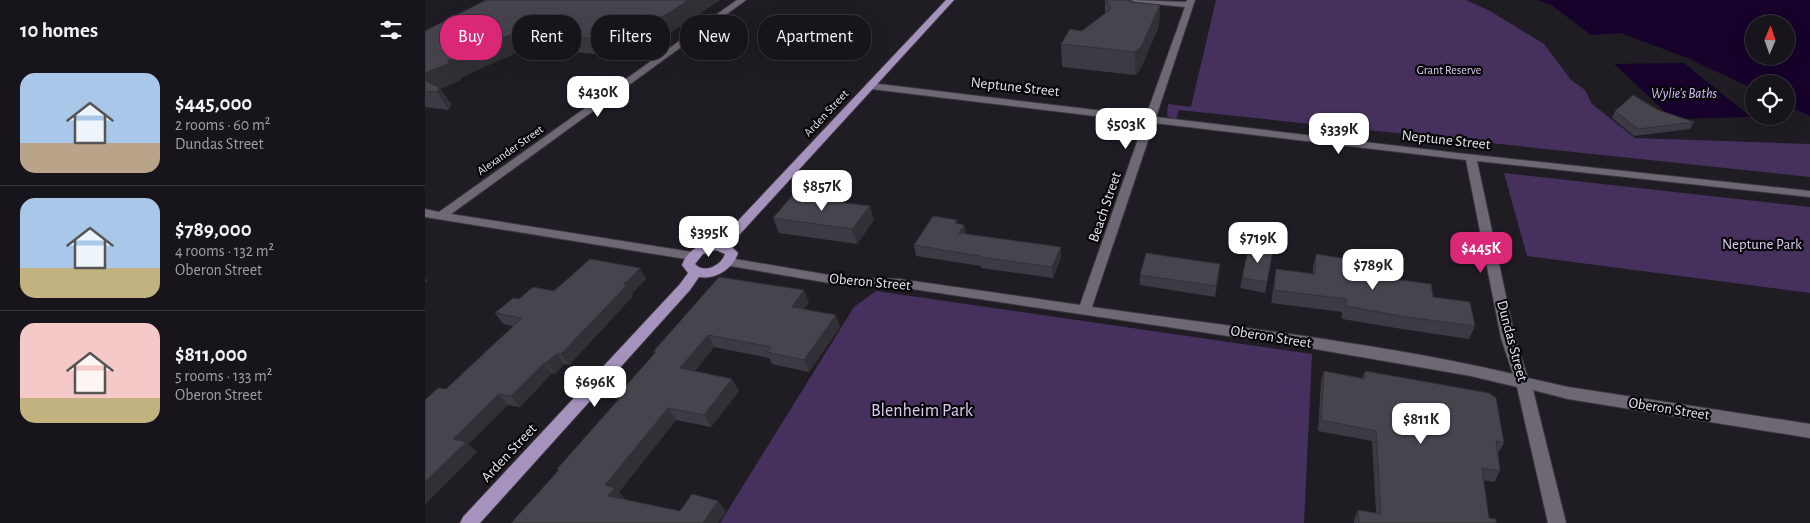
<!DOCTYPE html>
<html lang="en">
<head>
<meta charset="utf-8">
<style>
  body { margin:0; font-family:"Alegreya Sans",sans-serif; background:#201e24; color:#f1f3f6; height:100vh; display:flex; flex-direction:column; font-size:19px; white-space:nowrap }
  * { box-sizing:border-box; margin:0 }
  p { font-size:16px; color:#9e9fa3 }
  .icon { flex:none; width:28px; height:28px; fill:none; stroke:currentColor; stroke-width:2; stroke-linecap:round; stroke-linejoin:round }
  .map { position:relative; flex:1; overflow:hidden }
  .sheet { display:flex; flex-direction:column; background:#17151b; width:425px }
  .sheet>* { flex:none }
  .top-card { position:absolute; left:15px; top:15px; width:475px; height:45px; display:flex; gap:10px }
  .needle { width:32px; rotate:2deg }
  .controls { position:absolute; left:1320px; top:15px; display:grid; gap:10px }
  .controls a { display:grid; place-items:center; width:50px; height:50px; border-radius:50%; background:#17151b; box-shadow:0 5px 20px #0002,0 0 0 1px #36343a; font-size:25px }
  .price { position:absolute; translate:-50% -42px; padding:0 11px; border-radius:10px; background:#fff; color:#222; font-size:16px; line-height:32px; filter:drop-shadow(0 1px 2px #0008) }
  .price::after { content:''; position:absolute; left:50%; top:30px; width:15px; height:11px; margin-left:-8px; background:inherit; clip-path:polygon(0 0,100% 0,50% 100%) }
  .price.active { background:#db2777; color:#fff }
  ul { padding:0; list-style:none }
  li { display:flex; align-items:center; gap:15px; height:125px; padding:0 20px }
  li+li { border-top:1px solid #36343a }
  li span { display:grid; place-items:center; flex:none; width:140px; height:100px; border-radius:15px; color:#555 }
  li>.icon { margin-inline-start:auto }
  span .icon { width:60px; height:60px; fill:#fffc; stroke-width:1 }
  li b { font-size:21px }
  h2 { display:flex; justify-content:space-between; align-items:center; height:60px; padding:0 20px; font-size:21px }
  .pill { padding:0 18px; border-radius:20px; background:#17151b; box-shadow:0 5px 20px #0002,0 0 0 1px #36343a; font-size:18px; line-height:45px }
  .pill.active { background:#db2777; color:#fff }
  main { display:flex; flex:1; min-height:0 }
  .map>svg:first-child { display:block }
  .green { fill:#46315e }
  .water { fill:#17022b; fill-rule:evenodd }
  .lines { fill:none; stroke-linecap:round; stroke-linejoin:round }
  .minor-casing { stroke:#3a373e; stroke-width:2 }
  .major-casing { stroke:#3a373e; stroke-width:2 }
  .minor { fill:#6d6873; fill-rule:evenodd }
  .major { fill:#a593be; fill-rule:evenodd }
  .wall { fill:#3e3a43 }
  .shaded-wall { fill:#323037 }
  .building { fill:#48444e; stroke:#323037 }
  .labels { text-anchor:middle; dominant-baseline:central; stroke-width:4.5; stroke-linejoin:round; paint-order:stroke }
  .far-park-label { font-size:12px; fill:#dccdf2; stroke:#08070b }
  .far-street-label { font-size:12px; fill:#e6e4ea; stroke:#08070b }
  .far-water-label { font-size:14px; font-style:italic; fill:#d9c2f9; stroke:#08070b }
  .street-label { font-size:15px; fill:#e6e4ea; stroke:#08070b }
  .park-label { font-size:15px; fill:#dccdf2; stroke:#08070b }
  .near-park-label { font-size:18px; fill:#dccdf2; stroke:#08070b }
</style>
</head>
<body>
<main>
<section class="sheet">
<h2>10 homes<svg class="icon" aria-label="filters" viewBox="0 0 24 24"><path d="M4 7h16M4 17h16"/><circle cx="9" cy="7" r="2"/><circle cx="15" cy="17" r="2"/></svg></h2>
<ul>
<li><span style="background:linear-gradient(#a9c7e8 70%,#b9a48a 0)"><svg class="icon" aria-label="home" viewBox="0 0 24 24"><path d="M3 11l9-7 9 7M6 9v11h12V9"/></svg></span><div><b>$445,000</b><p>2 rooms · 60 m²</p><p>Dundas Street</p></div></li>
<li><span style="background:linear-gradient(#a9c7e8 70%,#c2b280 0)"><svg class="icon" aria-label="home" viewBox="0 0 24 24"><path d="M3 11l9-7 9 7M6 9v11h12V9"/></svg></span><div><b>$789,000</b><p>4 rooms · 132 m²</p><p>Oberon Street</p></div></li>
<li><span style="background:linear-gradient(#f6c9c9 75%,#c2b280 0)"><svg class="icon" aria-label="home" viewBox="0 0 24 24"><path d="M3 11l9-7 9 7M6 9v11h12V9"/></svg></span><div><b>$811,000</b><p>5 rooms · 133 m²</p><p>Oberon Street</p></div></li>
</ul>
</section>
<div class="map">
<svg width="1385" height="523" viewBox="0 0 1385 523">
  <rect width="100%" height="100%" fill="#1f1c24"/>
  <g class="green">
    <polygon points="791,0 1041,0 1065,11 1119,44 1146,80 1160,90 1167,104 1210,138 1385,144 1385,177 754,110 751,120 742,116 743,104 766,107"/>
    <polygon points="1079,173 1385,207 1385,293 1102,256"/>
    <polygon points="451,291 887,354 879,523 295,523 429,307"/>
  </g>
  <g class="water">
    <path d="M1113,0H1385V116L1361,105V84H1329V89L1260,57L1196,33L1166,35L1128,6ZM1329,24H1361V56H1329Z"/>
    <polygon points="1259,63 1326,117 1248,119 1189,64"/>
  </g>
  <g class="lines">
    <g class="minor-casing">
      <g id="minor">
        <polygon points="312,0 321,0 26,214 267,252 273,256 271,259 267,260 0,217 0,209 14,212"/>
        <path d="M706,0L761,2L762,0H770L731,117L1032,153L1385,191V197L1052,161L1090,338L1103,378L1143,387L1385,424V438L1143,399L1108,390L1141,523H1123L1092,387L1046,376L890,349L474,287L416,285L300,265L298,262L304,258L416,277L474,279L655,305L719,122L446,89L441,86L446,83L721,116L760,7L710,2ZM729,123L1041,160L1076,338L1088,374C950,342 807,327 667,307Z"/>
      </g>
    </g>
    <g class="major-casing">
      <path id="major" d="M521,0H529L305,245L313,253C308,269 290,280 274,277L265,290L55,523H35L38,517L255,284L263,273L257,265C262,250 277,242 293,242ZM291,250L300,254C296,266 279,274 270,264L278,254Z"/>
    </g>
    <use href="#minor" class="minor"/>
    <use href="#major" class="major"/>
  </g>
  <g class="wall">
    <polygon points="295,0 243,34 216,31 179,55 104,47 35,78 36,80 15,89 26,104 24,110 0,107 0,31"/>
    <polygon points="680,0 705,0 706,2 735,5 734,26 715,70 710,75 637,67 636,44 657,31 680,13"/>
    <polygon points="1233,110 1269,122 1265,129 1209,136 1187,118 1190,111"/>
    <polygon points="348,218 449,220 432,244 354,233"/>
    <polygon points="532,220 532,224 539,225 541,234 636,247 636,258 628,278 556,268 556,266 491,256 489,245"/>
    <polygon points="848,250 840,293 815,288 817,278"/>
    <polygon points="891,254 961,278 1008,297 1050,326 1044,339 977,329 917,319 917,312 846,303 851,269 888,274 888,267"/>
    <polygon points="215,268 221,279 207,293 208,296 144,365 139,364 130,374 127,373 95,407 83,405 43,444 52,452 0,504 21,389 88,326 78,324 70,313 94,299 129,291"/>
    <polygon points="794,274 790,297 715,285 715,275"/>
    <polygon points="384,302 379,309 415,327 384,372 347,364 344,358 289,347 270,371 314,391 286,427 251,420 194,492 200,499 199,500 255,511 293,501 301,512 86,523 133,471 132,469 193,400 191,397 229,354 228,352"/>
    <polygon points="899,371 937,378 940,371 1079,443 1073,453 1075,471 1069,482 1058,480 1064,518 1071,523 929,523 929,520 933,510 951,513 947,441 893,431 896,382"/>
  </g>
  <g class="shaded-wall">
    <polygon points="264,0 295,0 243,34 237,17"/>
    <polygon points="735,5 734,26 715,70 710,75 710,52"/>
    <polygon points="209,15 216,31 179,55 171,39"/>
    <polygon points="95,31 104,47 35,78 36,80 15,89 26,104 24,110 12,92 0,91 0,73 22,61"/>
    <polygon points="445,206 449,220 432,244 427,229"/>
    <polygon points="539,225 541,235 534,233"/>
    <polygon points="636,247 636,258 628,278 627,267"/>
    <polygon points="795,264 794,274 790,297 791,286"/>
    <polygon points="215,268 221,279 207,293 208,296 144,365 136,354 198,285"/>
    <polygon points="0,278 3,281 0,283"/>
    <polygon points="379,290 384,302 372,319 367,307"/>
    <polygon points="411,315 415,327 384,372 379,360"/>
    <polygon points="283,335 289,347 262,380 255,368"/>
    <polygon points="132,353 139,364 130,374 121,363"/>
    <polygon points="119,363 127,373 95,407 86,396"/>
    <polygon points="307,379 314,391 286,427 279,415"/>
    <polygon points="74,394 83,405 43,444 52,452 0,504 0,482 28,439"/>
    <polygon points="243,408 251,420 194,492 200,499 193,508 183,496 180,485"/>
    <polygon points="293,501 301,512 293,523 278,523"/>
  </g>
  <g class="building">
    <polygon points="61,0 264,0 237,17 209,15 171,39 95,31 22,61 25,63 0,73 0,31"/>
    <polygon points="682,0 705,0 706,2 735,5 716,47 710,52 636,44 645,29 657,31 686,9"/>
    <polygon points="0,81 14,87 12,92 0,91"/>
    <polygon points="1208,95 1233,110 1269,122 1213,129 1190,111"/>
    <polygon points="367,196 445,206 427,229 348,218"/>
    <polygon points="508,216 532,220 530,223 539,225 534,233 636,247 627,267 554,257 555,256 489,245"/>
    <polygon points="824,246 848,250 842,282 817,278"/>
    <polygon points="721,253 795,264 791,286 715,275"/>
    <polygon points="891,254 960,265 961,278 1006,284 1008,297 1045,302 1050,326 981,317 921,306 921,299 849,290 851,269 890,274"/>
    <polygon points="165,259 215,268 198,285 202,285 136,354 132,353 121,363 119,363 86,396 74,394 28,439 41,442 0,482 0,400 13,388 21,389 97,318 70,313 88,298 94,299 108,287 129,291"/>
    <polygon points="294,277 379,290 367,307 411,315 379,360 342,352 346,347 283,335 255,368 307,379 279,415 243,408 180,485 190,488 183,496 255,511 267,494 293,501 278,523 86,523 134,470 132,469 195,398 191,397 231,352 228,352"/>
    <polygon points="899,371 940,379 940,371 1064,393 1071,398 1079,443 1071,441 1075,471 1057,468 1064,518 1071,519 1071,523 934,523 933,510 956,514 951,431 896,420"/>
  </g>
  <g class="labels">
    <g class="far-park-label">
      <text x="1024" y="70">Grant Reserve</text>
    </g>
    <g class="far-street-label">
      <text transform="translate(401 113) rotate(-47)">Arden Street</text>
      <text transform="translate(85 150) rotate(-35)">Alexander Street</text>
    </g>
    <g class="far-water-label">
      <text x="1259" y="94">Wylie's Baths</text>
    </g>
    <g class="street-label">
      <text transform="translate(590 87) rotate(6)">Neptune Street</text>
      <text transform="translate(1021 140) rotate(6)">Neptune Street</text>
      <text transform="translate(680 207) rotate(-71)">Beach Street</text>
      <text transform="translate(445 282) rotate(5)">Oberon Street</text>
      <text transform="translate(846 337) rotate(9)">Oberon Street</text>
      <text transform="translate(1087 341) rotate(75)">Dundas Street</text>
      <text transform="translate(1244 409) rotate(9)">Oberon Street</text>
      <text transform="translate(84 453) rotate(-47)">Arden Street</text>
    </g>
    <g class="park-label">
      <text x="1337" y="244">Neptune Park</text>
    </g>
    <g class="near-park-label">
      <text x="497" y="411">Blenheim Park</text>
    </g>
  </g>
</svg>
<div class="controls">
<a><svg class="needle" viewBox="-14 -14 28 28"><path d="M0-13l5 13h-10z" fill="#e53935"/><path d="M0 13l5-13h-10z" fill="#9e9fa3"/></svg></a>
<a><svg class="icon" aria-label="locate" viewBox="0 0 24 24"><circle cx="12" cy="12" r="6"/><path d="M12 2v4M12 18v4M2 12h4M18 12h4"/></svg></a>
</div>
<b class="price" style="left:173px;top:118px">$430K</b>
<b class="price" style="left:701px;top:150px">$503K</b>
<b class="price" style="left:914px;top:155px">$339K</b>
<b class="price" style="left:397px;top:212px">$857K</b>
<b class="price" style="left:284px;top:258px">$395K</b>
<b class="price" style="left:833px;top:264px">$719K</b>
<b class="price active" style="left:1056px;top:274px">$445K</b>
<b class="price" style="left:948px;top:291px">$789K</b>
<b class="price" style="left:170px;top:408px">$696K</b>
<b class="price" style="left:996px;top:445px">$811K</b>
<div class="top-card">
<a class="pill active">Buy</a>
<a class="pill">Rent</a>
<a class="pill">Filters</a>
<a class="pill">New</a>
<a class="pill">Apartment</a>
</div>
</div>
</main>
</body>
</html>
